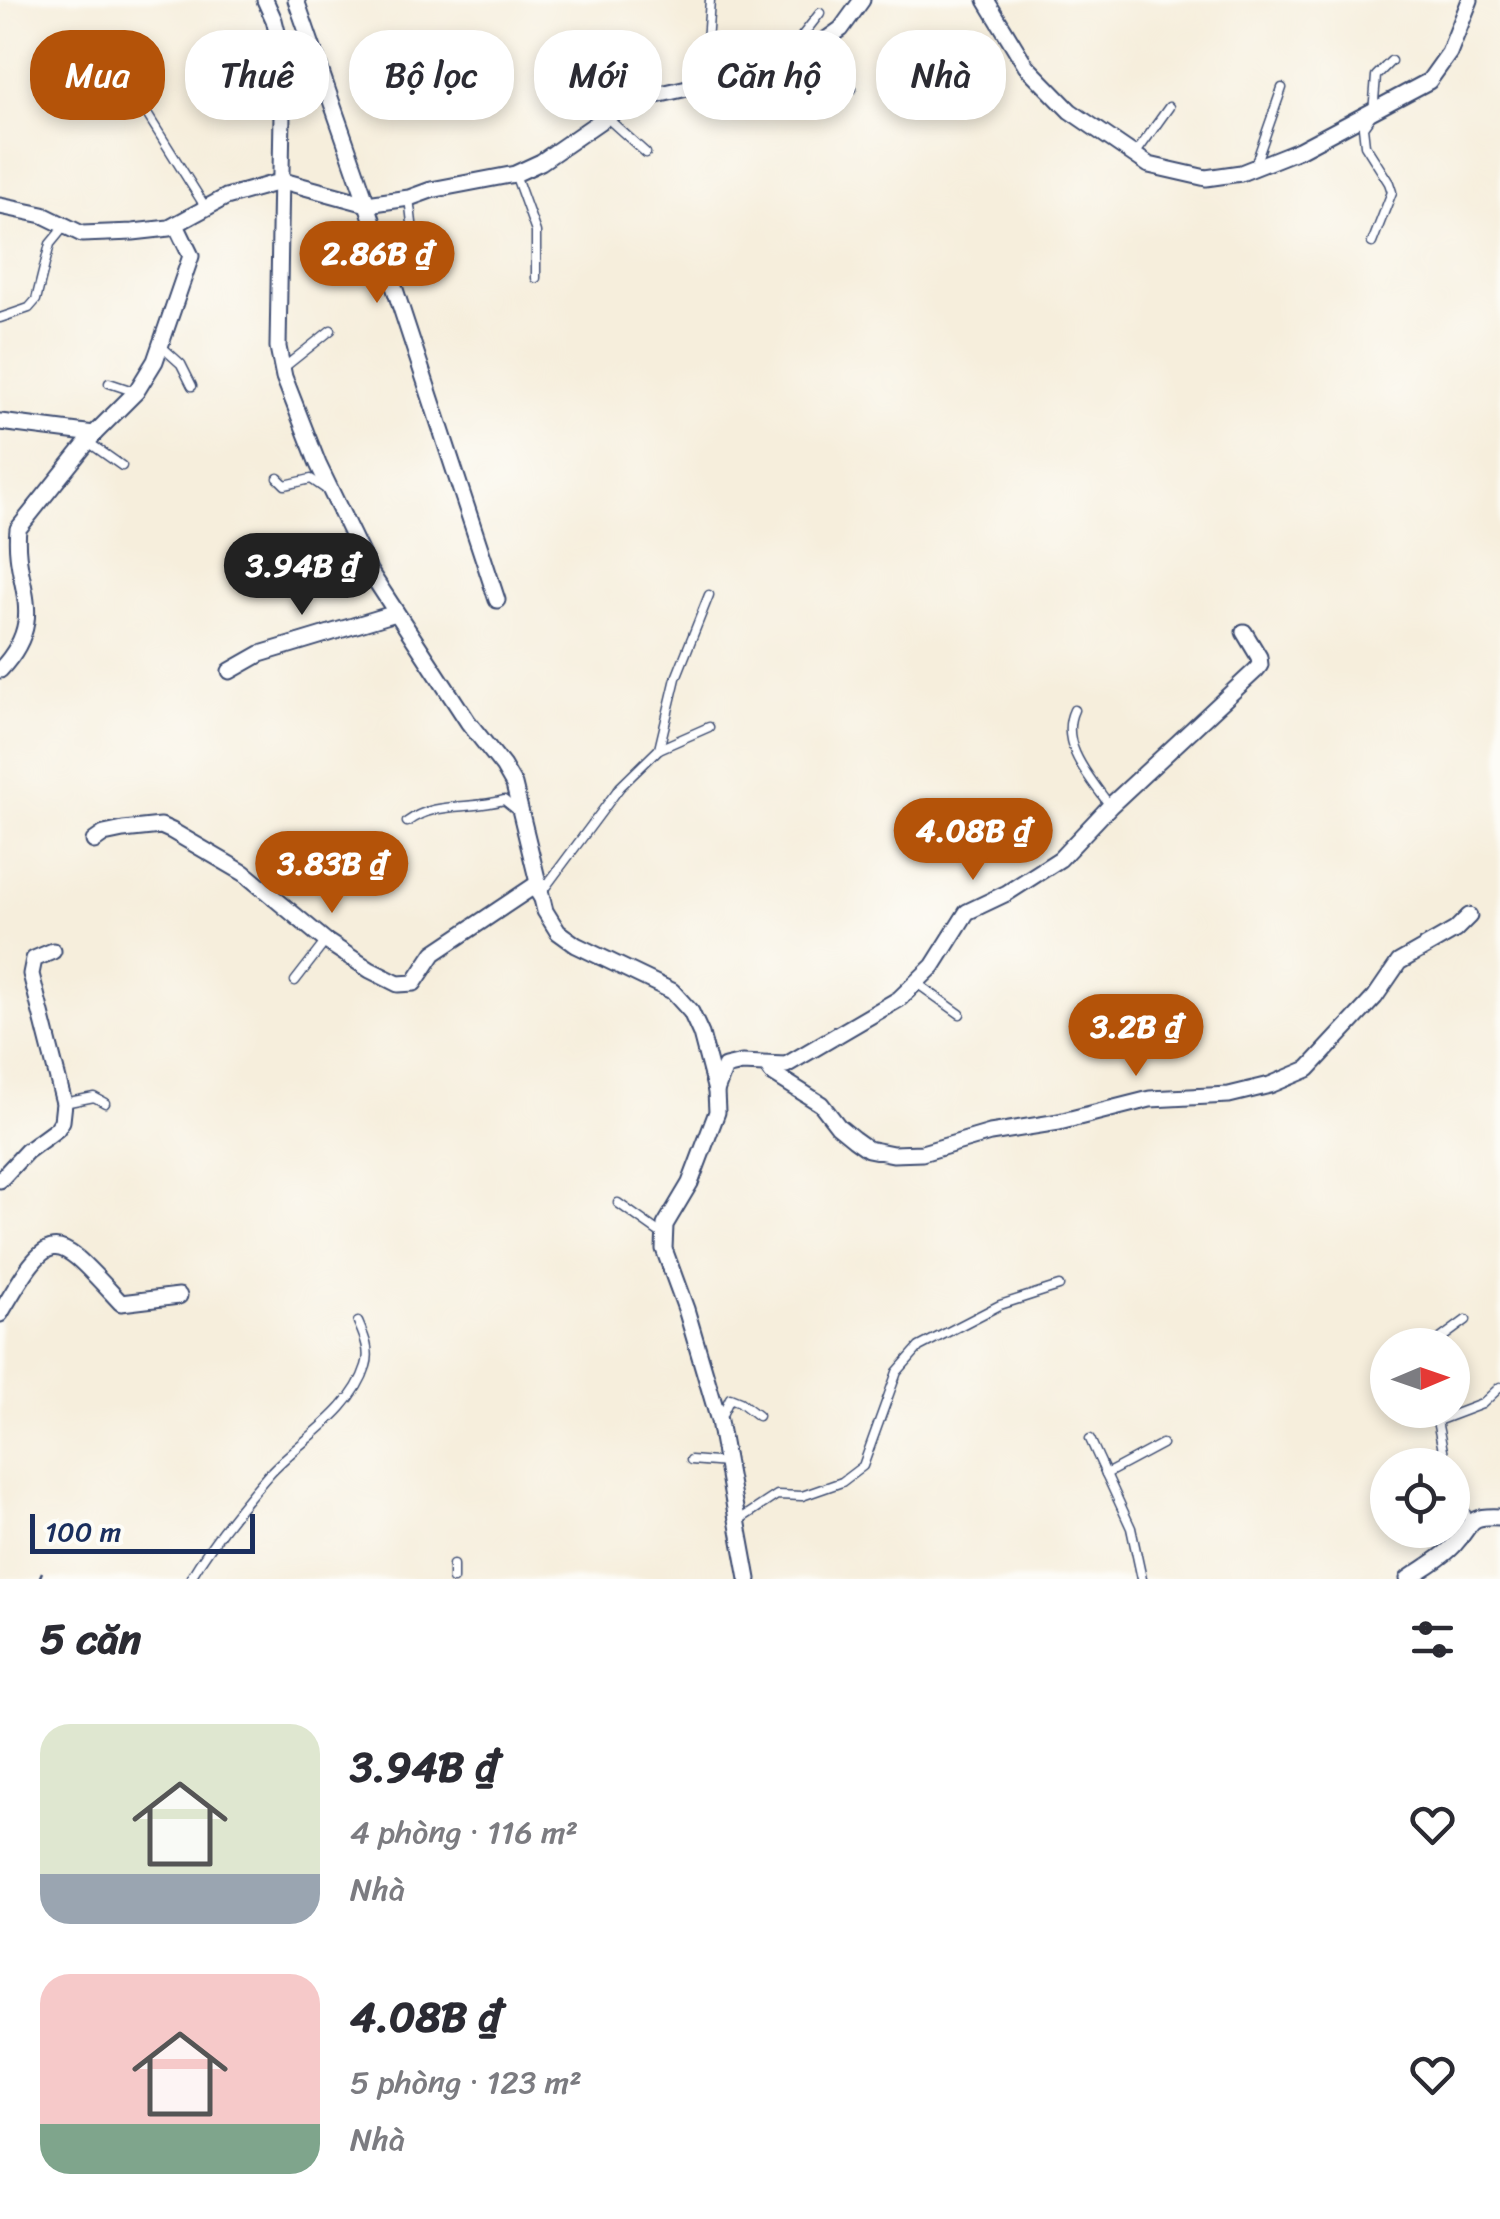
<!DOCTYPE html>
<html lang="vi">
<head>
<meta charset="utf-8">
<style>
  body { margin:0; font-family:Sriracha,sans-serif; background:#f2f2f3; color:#2b2b33; height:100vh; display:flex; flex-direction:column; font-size:38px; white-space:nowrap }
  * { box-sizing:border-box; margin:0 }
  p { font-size:32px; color:#7c7c81 }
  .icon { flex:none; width:55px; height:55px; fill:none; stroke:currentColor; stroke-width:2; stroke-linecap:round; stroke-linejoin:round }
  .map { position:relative; height:1579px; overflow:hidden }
  .side { display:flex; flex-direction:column; background:#fff; flex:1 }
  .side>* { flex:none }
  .hud { position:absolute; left:30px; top:30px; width:1440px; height:90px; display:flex; gap:20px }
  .needle { width:65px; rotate:88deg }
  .tools { position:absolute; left:1370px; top:1328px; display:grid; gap:20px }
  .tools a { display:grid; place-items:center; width:100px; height:100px; border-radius:50%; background:#fff; box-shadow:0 5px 15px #0003; font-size:50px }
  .scale { position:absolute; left:30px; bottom:25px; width:225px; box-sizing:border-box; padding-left:10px; border:5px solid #1b2f5e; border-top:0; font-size:28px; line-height:35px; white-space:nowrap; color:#1b2f5e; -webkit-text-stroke:8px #fdfcf7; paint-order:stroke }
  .price { position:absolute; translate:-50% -85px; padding:0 22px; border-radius:35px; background:#b45309; color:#fff; font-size:32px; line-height:65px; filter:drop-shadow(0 2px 5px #0008) }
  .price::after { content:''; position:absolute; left:50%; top:60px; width:30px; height:22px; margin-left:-15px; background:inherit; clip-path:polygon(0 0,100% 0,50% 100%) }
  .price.selected { background:#222; color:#fff }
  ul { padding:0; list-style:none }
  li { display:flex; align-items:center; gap:30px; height:250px; padding:0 40px }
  li span { display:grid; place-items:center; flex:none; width:280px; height:200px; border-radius:30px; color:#555 }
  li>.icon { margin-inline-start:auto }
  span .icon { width:120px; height:120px; fill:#fffc; stroke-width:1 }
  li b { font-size:42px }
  h2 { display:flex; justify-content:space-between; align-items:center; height:120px; padding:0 40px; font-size:42px }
  .pill { padding:0 35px; border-radius:40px; background:#fff; box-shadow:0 5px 15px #0003; font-size:35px; line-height:90px }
  .pill.selected { background:#b45309; color:#fff }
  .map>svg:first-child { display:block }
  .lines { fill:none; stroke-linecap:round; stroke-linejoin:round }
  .service-casing { stroke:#3c4c71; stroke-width:11 }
  .minor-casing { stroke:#3c4c71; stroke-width:19 }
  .path { stroke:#3c4c71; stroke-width:2.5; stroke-dasharray:8 8; stroke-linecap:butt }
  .service { stroke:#fff; stroke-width:8 }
  .minor { stroke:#fff; stroke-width:15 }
</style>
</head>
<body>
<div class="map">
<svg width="1500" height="1579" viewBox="0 0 1500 1579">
  <rect width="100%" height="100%" fill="#fdfcf7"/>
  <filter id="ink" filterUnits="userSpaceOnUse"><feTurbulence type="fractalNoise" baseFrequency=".01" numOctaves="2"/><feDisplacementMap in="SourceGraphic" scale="20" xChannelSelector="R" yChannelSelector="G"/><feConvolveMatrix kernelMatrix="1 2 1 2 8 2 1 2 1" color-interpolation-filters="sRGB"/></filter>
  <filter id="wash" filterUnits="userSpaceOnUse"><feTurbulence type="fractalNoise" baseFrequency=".0048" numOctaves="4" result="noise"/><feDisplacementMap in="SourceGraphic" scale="40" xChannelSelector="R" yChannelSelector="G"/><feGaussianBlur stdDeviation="2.25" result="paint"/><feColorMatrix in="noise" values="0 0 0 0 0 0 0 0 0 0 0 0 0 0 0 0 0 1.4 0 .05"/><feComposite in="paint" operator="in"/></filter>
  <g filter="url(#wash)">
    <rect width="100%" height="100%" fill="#f6eedc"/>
  </g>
  <g filter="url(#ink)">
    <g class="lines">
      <g class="service-casing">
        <g id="service">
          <polyline points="815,48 852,89"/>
          <polyline points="803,56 802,36 820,13"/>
          <polyline points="704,84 710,0"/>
          <polyline points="137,98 206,208"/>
          <polyline points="606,117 646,153"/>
          <polyline points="1134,156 1169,107"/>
          <polyline points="1254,168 1282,88"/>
          <polyline points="515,174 536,232 536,278"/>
          <polyline points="409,198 415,248"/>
          <polyline points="1372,243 1392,192 1389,183 1365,145 1363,127 1373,113 1376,76 1391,61"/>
          <polyline points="0,318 29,308 36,300 50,244 64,227"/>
          <polyline points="161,346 181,364 192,386"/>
          <polyline points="282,369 331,330"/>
          <polyline points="109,383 136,392"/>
          <polyline points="88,442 122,466"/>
          <polyline points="278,478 285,485 311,479 327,490"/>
          <polyline points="336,588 358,570 370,572"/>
          <path d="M1074,710C1058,744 1091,779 1110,806"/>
          <polyline points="659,749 676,678 709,595"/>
          <path d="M407,822C435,801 471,810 504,800L519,812"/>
          <polyline points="541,893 620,787 659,749 709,727"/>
          <polyline points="295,981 326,941"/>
          <polyline points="918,984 960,1014"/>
          <polyline points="64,1103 94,1097 105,1103"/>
          <polyline points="618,1203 663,1235"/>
          <polyline points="1432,1345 1466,1320"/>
          <polyline points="721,1417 730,1398 740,1402 758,1416"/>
          <polyline points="1090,1439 1131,1528 1142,1579"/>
          <polyline points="691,1460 727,1463"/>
          <polyline points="1446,1465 1437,1421 1482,1404 1500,1387"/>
          <polyline points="1106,1474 1162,1444"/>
          <polyline points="1452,1481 1469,1521"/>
          <polyline points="739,1520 777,1495 802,1496 842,1482 863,1466 897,1372 919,1347 1000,1305 1059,1286"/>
          <polyline points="453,1565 453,1579"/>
          <path d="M190,1579C212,1542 240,1507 269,1474C300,1440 352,1412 366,1366C371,1351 364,1336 358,1322"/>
        </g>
      </g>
      <g class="minor-casing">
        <g id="minor">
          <polyline points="265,0 274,20 283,56 278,347 284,377 318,464 370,572 468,722 503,766 514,785 545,911 558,932 576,945 672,991 691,1012 701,1034 716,1091 717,1112 690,1183 665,1225 664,1249 686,1309 719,1421 748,1579"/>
          <polyline points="296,0 367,204 497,600"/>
          <polyline points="986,0 1026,66 1070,111 1149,165 1206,178 1241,173 1299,150 1429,81 1449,53 1470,0"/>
          <polyline points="0,206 43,215 82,234 133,232 169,228 226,197 283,181 367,204 409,198 431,190 515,174 541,162 606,117 639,99 762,71 803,56 841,29 862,0"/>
          <polyline points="0,422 94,434"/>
          <path d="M0,670C51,616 12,585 18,529L94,434L136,392L155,361L191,256L176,225"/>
          <polyline points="230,671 260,654 396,613"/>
          <polyline points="94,841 104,834 123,830 161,826 172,831 244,873 326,941 370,970 398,984 414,983 434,953 534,886 541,897"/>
          <polyline points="767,1065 772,1073 821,1104 838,1126 854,1139 868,1149 893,1154 922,1153 990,1133 1059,1122 1150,1099 1229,1095 1270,1085 1308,1069 1375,997 1399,962 1455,930 1469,916"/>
          <polyline points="716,1091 725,1067 742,1063 786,1065 899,999 933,966 967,912 1007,893 1060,859 1110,806 1256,670 1260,665 1259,657 1244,632"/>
          <polyline points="0,1180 27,1151 57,1129 62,1121 64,1103 31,974 34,959 53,951"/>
          <path d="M0,1314C53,1223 54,1231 121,1303L179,1296"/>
          <path d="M1408,1579C1423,1568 1443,1558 1455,1544C1473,1524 1467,1515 1500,1517"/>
        </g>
      </g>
      <g class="path">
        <polyline points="766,87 773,114"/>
        <polyline points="39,1579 42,1572"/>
      </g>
      <use href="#service" class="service"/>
      <use href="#minor" class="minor"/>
    </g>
  </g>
</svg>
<div class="tools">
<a><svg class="needle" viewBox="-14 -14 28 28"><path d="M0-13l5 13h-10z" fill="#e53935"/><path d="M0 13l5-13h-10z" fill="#7c7c81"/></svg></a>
<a><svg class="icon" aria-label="locate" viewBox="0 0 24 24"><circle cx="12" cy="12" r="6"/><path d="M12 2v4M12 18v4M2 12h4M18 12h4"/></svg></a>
</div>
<div class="scale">100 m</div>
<b class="price" style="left:377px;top:306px">2.86B ₫</b>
<b class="price selected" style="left:302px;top:618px">3.94B ₫</b>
<b class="price" style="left:973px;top:883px">4.08B ₫</b>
<b class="price" style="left:332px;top:916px">3.83B ₫</b>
<b class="price" style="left:1136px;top:1079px">3.2B ₫</b>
<div class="hud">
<a class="pill selected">Mua</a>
<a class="pill">Thuê</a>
<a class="pill">Bộ lọc</a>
<a class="pill">Mới</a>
<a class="pill">Căn hộ</a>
<a class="pill">Nhà</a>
</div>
</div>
<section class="side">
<h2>5 căn<svg class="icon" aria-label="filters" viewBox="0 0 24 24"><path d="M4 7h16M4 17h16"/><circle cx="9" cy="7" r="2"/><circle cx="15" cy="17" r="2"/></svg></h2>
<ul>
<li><span style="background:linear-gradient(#dfe7d0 75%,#9aa5b1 0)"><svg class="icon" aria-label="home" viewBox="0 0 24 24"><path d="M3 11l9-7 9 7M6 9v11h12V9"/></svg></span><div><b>3.94B ₫</b><p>4 phòng · 116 m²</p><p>Nhà</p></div><svg class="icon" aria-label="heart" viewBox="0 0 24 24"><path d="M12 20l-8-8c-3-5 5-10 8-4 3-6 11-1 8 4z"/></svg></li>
<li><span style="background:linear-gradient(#f6c9c9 75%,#7fa58c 0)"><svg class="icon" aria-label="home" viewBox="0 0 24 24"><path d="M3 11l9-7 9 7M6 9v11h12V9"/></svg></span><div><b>4.08B ₫</b><p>5 phòng · 123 m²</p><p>Nhà</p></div><svg class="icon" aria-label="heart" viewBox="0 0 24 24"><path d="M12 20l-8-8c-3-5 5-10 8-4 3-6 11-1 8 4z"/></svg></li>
</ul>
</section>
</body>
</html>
